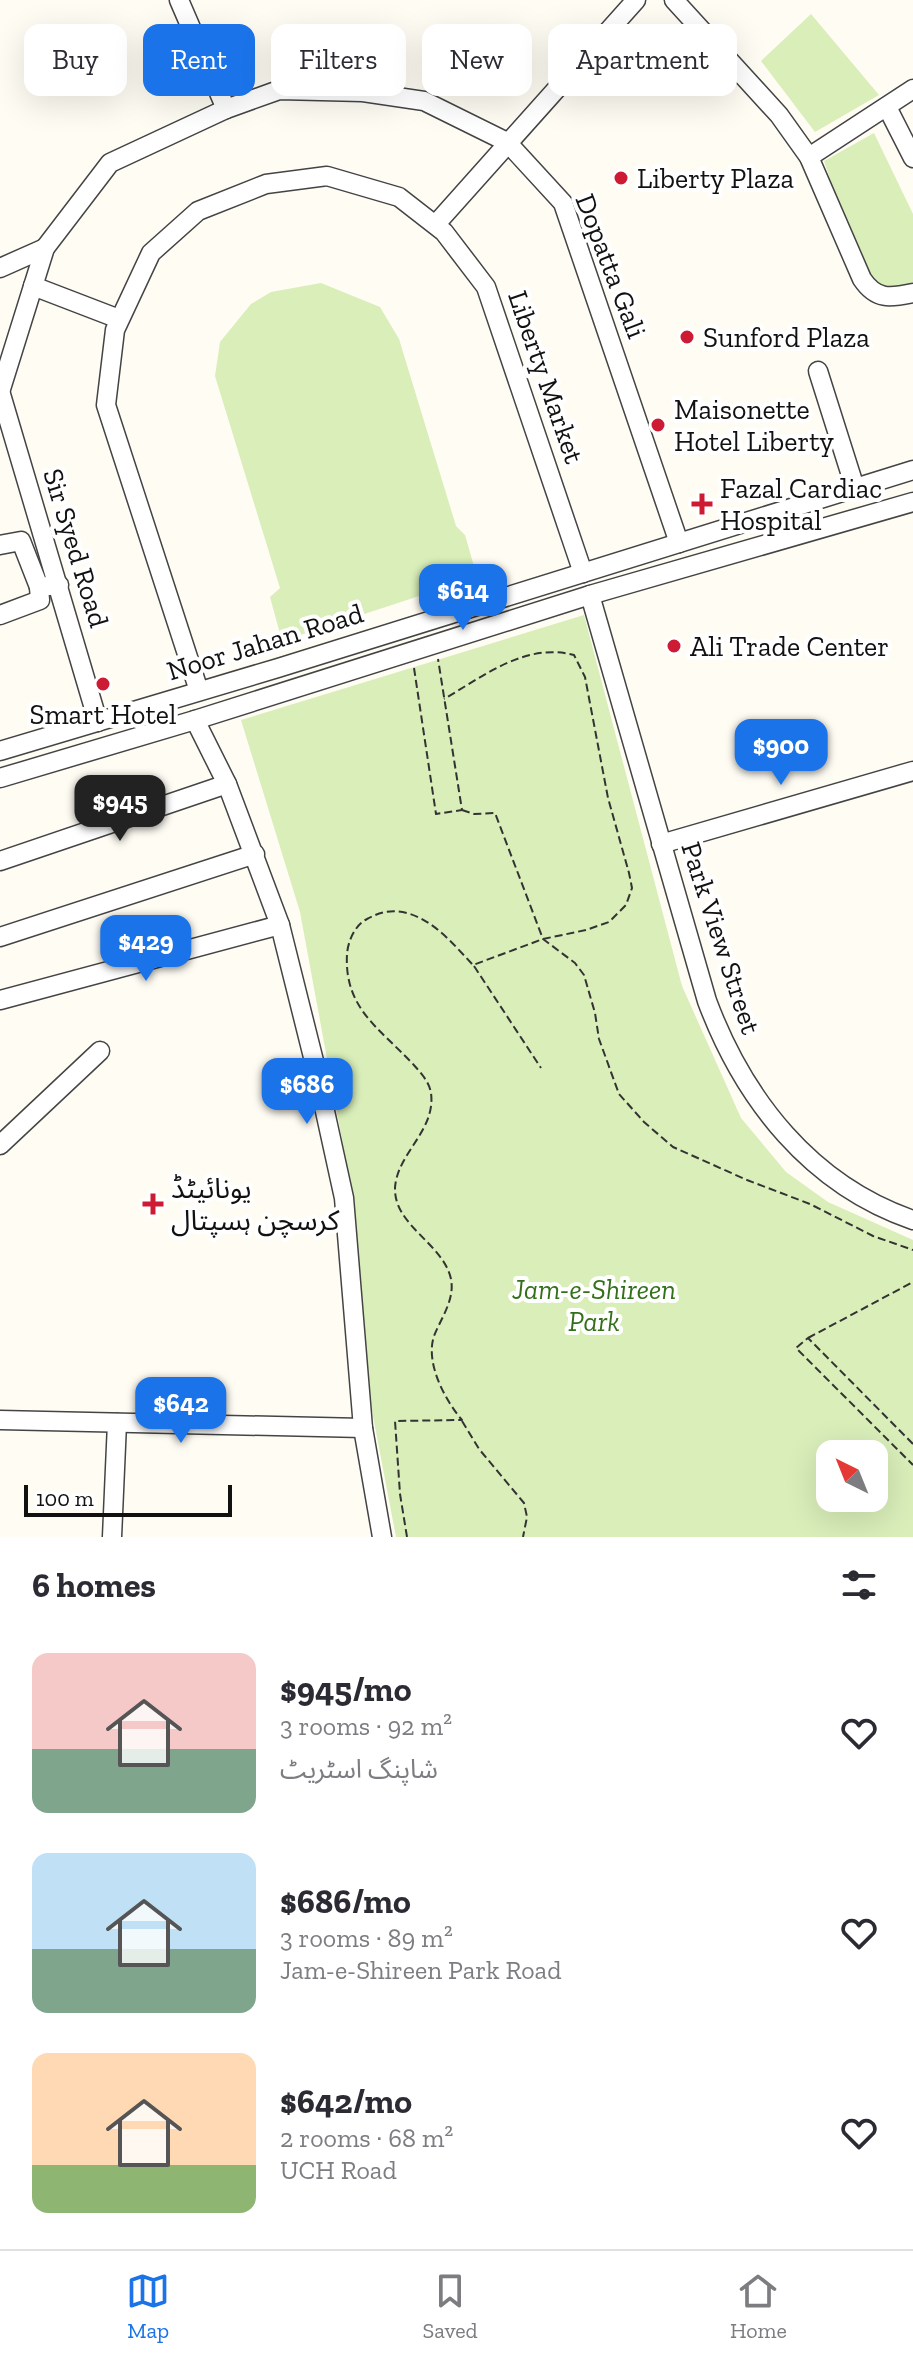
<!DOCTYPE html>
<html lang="en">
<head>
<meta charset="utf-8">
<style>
  body { margin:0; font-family:"Zilla Slab","Noto Sans Arabic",serif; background:#f7f7f7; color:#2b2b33; height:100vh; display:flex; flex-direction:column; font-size:30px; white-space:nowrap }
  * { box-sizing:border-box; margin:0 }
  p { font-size:26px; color:#7c7c81 }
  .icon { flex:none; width:44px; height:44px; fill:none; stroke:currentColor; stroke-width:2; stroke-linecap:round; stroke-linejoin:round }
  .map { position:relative; height:1537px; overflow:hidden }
  .drawer { display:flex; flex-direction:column; background:#fff; flex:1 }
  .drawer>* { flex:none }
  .banner { position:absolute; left:24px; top:24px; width:866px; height:72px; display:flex; gap:16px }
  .needle { width:52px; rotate:317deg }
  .tools { position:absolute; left:816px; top:1440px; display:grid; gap:16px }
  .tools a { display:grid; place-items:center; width:72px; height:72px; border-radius:16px; background:#fff; box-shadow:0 8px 32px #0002; font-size:40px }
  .scale { position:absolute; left:24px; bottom:20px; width:208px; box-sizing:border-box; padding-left:8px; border:4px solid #111; border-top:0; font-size:22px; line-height:28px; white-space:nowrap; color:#111; -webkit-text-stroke:6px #fff; paint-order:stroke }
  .price { position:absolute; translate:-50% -68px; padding:0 18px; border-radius:16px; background:#1a73e8; color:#fff; font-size:26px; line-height:52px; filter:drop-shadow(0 2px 4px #0008) }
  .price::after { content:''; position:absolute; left:50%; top:48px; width:24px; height:18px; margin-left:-12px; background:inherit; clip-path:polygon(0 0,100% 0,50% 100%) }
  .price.on { background:#222; color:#fff }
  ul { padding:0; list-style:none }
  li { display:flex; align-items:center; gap:24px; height:200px; padding:0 32px }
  li span { display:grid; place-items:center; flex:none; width:224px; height:160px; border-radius:16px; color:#555 }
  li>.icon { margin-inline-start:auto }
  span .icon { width:96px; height:96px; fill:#fffc; stroke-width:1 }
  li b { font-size:34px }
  h2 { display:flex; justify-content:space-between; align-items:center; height:96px; padding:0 32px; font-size:34px }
  .tag { padding:0 28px; border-radius:16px; background:#fff; box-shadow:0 8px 32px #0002; font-size:28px; line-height:72px }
  .tag.on { background:#1a73e8; color:#fff }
  .tabs { display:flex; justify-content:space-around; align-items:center; height:112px; border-top:2px solid #e1e1e2; background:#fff; font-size:22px; color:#7c7c81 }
  .tabs a { display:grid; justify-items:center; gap:4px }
  .tabs .on { color:#1a73e8 }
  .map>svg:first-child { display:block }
  .green { fill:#d9eeb9; fill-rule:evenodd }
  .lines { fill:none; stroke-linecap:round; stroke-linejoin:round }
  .minor-casing { stroke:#444; stroke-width:21 }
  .path { stroke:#333; stroke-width:2; stroke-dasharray:8 4; stroke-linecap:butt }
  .minor { stroke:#fff; stroke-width:18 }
  .poi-dot { fill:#ce1b34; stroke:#fff; stroke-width:3 }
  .labels { text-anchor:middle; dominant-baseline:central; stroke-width:8; stroke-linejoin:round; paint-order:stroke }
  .poi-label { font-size:28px; fill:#111; stroke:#fff; text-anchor:start }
  .street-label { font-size:28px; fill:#111; stroke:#fff }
  .park-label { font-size:28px; font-style:italic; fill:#33701a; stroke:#fff }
</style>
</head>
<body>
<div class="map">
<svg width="913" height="1537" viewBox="0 0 913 1537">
  <rect width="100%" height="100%" fill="#fffcf4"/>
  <g class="green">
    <polygon points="811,14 879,95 815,132 761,61"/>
    <polygon points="874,133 913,214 913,282 891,289 865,284 824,161"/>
    <polygon points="321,283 380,307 399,339 456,526 465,535 477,577 282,641 270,597 280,588 215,376 220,342 251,304 271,292"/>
    <path d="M584,615L682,986L741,1118L786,1172L828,1202L913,1240V1537H396L369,1395L352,1194L300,912L241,720ZM830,1454H874V1498H830Z"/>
  </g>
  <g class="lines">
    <g class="minor-casing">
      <g id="minor">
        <polyline points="179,0 226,109 279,90 363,92 424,101 507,142 563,203 679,543"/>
        <path d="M674,0L779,115L809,157L862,279C876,300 890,298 913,293"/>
        <polyline points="887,107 913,158"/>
        <polyline points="809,157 913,89"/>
        <polyline points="436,224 636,0"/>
        <polyline points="0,268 45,248"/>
        <polyline points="33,286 119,319"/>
        <polyline points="818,371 855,488"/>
        <polyline points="0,391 98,722"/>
        <polyline points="0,392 45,248 110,163 226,109"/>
        <polyline points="0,545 21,541 39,587"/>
        <path d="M590,595L707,1001C744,1100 811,1185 913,1220"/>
        <polyline points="0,615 40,600 39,587 59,585"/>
        <polyline points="199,691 106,405 115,330 151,253 198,211 266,184 327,176 399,197 444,232 486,287 583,573"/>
        <polyline points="195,720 227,784 280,925 314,1061 344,1198 363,1428 382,1537"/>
        <polyline points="0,751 278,668 913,470"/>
        <polyline points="0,778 195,720 590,595 913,502"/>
        <polyline points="661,844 913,771"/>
        <polyline points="0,861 227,784"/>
        <polyline points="0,937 255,854"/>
        <polyline points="0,1000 280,925"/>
        <polyline points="0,1145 100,1051"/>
        <polyline points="0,1420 363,1428"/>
        <polyline points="112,1537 117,1423"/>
      </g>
    </g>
    <g class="path">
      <polyline points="414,668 436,814 462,810 438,659"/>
      <polyline points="462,810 474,814 495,813 543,939 575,963 584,975 595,1013 599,1039 619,1094 644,1122 673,1147 747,1180 810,1204 873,1236 913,1250"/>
      <polyline points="474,966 541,1068"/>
      <polyline points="808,1338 913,1282"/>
      <polyline points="462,1421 479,1449 524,1503 527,1517 523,1537"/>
      <polyline points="913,1444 808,1338 796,1348 913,1465"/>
      <path d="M407,1537L400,1494L395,1421L462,1420C445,1400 425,1363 434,1336C441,1318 455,1300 451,1279C443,1243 394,1226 395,1188C397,1153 436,1131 431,1093C429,1081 420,1072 412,1063C379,1028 344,1008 347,954C348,941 355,925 367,919C380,912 392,909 407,913C435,921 454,945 473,965L543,939L586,930L609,922L626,905L632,888L629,873L608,798L585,677L574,655C526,642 484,676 444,699"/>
    </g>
    <use href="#minor" class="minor"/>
  </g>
  <g class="poi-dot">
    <circle cx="621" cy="178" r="8"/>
    <circle cx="687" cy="337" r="8"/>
    <circle cx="658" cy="425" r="8"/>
    <path d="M698 492h8v8h8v8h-8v8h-8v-8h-8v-8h8z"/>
    <circle cx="674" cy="646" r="8"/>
    <circle cx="103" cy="684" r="8"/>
    <path d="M149 1192h8v8h8v8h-8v8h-8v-8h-8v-8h8z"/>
  </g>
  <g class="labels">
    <g class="poi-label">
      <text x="637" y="178">Liberty Plaza</text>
      <text x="703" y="337">Sunford Plaza</text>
      <text x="674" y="409">Maisonette<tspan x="674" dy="32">Hotel Liberty</tspan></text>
      <text x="720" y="488">Fazal Cardiac<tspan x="720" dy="32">Hospital</tspan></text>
      <text x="690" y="646">Ali Trade Center</text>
      <text x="103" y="714" text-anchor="middle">Smart Hotel</text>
      <text x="171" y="1188">یونائیٹڈ<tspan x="171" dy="32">کرسچن ہسپتال</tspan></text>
    </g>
    <g class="street-label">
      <text transform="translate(611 266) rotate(69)">Dopatta Gali</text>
      <text transform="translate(546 377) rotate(71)">Liberty Market</text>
      <text transform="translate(76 548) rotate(73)">Sir Syed Road</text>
      <text transform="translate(265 642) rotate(-17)">Noor Jahan Road</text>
      <text transform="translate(721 938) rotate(72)">Park View Street</text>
    </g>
    <g class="park-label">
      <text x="594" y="1289">Jam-e-Shireen<tspan x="594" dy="32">Park</tspan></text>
    </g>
  </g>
</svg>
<div class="tools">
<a><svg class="needle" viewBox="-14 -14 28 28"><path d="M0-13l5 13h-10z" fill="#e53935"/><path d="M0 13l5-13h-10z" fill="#7c7c81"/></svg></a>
</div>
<div class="scale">100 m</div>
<b class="price" style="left:463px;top:632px">$614</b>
<b class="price" style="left:781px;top:787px">$900</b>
<b class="price on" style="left:120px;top:843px">$945</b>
<b class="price" style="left:146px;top:983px">$429</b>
<b class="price" style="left:307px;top:1126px">$686</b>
<b class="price" style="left:181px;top:1445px">$642</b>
<div class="banner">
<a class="tag">Buy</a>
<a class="tag on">Rent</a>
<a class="tag">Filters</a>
<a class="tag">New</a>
<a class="tag">Apartment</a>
</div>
</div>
<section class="drawer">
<h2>6 homes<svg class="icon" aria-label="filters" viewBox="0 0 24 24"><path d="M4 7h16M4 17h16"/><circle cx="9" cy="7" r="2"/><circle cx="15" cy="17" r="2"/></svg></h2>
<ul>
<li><span style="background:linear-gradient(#f6c9c9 60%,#7fa58c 0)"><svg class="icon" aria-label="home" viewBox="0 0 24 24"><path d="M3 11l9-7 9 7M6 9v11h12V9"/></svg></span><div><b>$945/mo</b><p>3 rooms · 92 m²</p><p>شاپنگ اسٹریٹ</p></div><svg class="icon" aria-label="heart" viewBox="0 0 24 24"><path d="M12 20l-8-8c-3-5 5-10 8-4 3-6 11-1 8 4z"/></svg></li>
<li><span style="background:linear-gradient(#bfe0f5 60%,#7fa58c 0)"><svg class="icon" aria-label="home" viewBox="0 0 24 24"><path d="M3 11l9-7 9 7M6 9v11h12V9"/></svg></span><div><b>$686/mo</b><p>3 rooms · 89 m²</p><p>Jam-e-Shireen Park Road</p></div><svg class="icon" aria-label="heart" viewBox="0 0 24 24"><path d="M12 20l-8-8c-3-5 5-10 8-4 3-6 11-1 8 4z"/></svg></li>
<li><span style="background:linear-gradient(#ffd9b3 70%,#8fb573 0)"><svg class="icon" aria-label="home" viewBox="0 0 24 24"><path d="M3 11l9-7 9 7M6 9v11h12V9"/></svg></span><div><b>$642/mo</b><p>2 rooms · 68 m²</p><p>UCH Road</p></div><svg class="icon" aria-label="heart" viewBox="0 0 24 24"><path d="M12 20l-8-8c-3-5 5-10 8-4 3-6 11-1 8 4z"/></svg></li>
</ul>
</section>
<nav class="tabs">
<a class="on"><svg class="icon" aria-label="map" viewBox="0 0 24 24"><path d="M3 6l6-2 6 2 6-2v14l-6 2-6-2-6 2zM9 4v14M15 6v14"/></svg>Map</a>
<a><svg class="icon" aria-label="saved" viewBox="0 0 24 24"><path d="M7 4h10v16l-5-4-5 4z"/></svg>Saved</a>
<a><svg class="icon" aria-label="home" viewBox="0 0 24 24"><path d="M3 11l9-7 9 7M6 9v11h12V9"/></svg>Home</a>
</nav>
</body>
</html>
